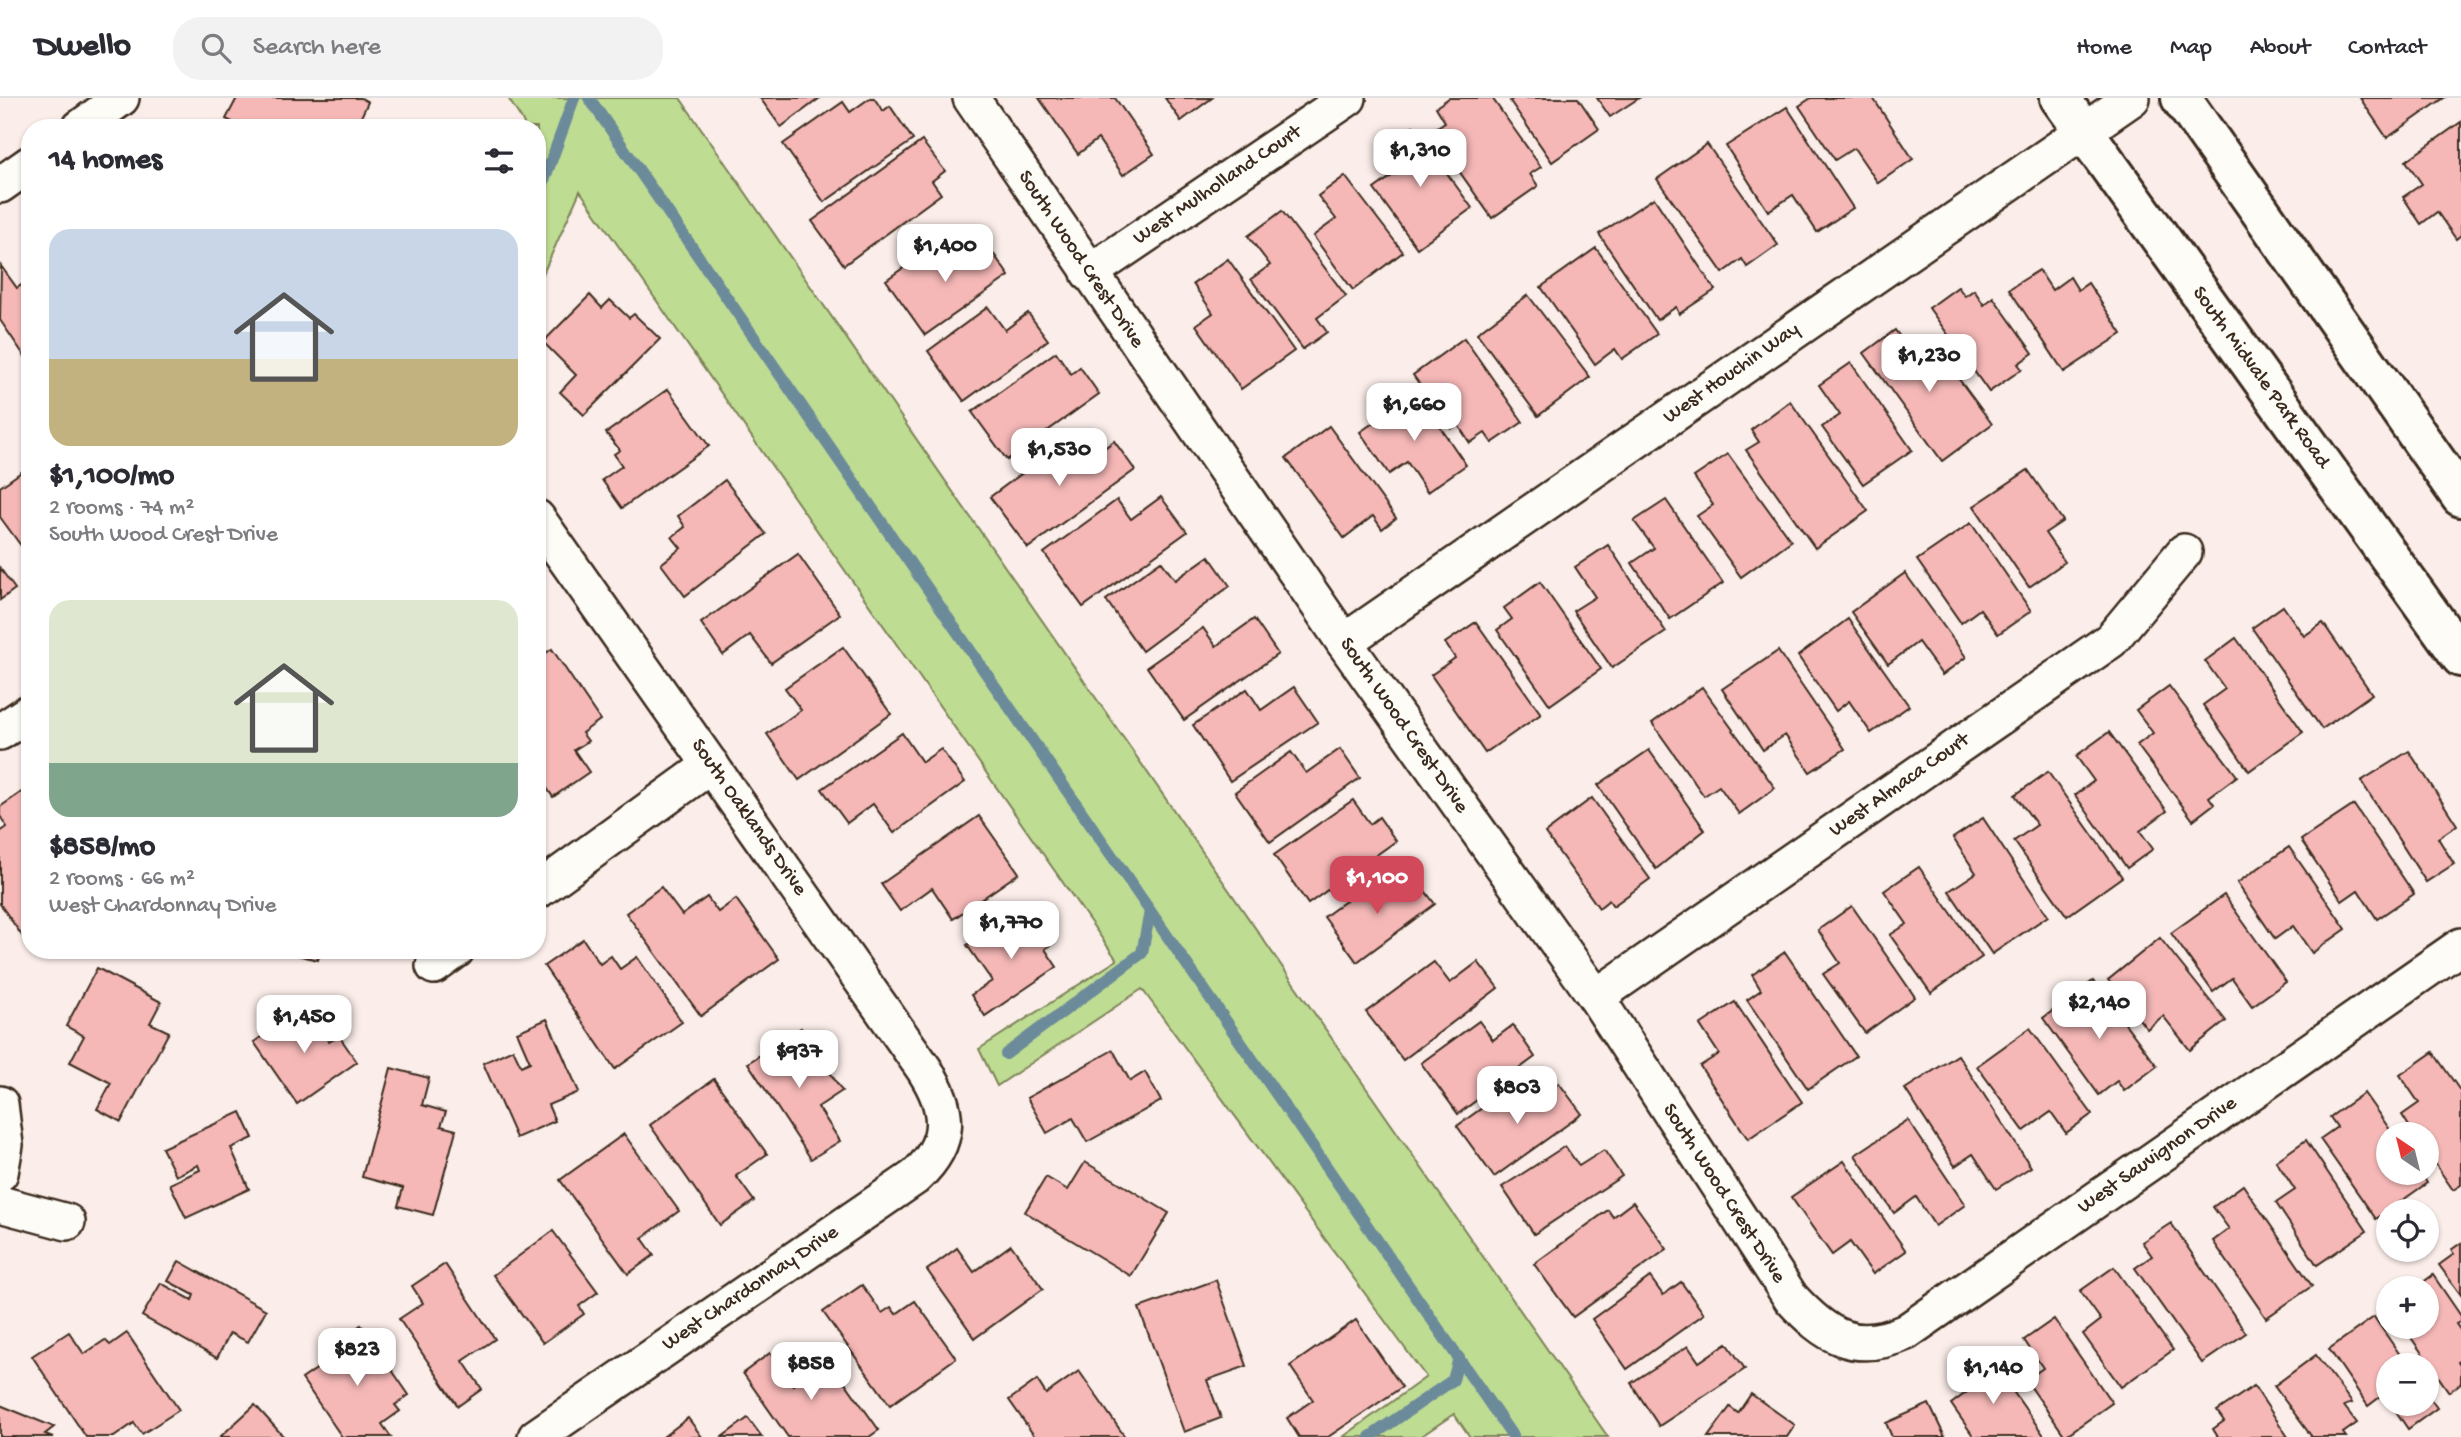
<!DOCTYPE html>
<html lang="en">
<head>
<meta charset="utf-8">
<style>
  body { margin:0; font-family:"Gochi Hand",sans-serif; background:#f2f2f3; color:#2b2b33; height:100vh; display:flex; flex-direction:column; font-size:26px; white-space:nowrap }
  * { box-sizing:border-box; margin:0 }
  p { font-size:23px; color:#7c7c81 }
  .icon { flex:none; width:38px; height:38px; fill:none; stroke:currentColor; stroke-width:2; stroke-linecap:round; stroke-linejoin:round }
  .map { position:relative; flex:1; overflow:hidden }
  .details { position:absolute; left:21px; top:21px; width:525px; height:840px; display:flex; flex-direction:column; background:#fff; border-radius:28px; box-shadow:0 2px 5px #0004 }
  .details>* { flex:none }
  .needle { width:46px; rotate:325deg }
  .fabs { position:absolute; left:2376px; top:1024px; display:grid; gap:14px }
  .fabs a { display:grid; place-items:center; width:63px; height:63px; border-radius:50%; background:#fff; box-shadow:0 2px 5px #0004; font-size:35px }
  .price { position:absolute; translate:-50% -60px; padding:0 16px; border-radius:14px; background:#fff; color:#222; font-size:23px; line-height:46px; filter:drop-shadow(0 2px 4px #0008) }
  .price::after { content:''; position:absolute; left:50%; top:42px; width:21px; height:16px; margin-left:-10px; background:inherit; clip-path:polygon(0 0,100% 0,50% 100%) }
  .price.active { background:#d1495b; color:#fff }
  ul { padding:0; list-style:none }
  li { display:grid; align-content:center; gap:14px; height:371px; padding:0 28px }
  li span { display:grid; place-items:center; height:217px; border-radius:21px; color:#555 }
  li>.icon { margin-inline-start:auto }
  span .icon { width:126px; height:126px; fill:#fffc; stroke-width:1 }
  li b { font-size:30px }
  h2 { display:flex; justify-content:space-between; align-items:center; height:84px; padding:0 28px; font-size:30px }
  header { display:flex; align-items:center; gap:42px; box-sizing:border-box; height:98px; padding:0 35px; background:#fff; border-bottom:2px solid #e1e1e2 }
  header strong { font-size:33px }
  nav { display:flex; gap:38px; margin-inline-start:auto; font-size:24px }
  .search { width:490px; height:63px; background:#f2f2f3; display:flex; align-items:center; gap:18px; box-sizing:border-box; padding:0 24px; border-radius:28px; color:#7c7c81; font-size:26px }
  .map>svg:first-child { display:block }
  .green { fill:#bfdc93; stroke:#7d8358; stroke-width:2 }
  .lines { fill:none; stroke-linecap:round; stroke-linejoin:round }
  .stream { stroke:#6c8b9a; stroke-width:12 }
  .building { fill:#f5b8b7; stroke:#3b2a1e; stroke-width:2 }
  .street-casing { stroke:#3b2a1e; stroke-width:40 }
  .secondary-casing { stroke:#3b2a1e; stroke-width:44 }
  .street { stroke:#fdfcf7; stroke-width:35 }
  .secondary { stroke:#fdfcf7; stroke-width:38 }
  .labels { text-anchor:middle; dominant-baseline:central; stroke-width:7; stroke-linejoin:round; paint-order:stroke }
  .street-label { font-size:21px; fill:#3b2a1e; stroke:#fdfcf7 }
</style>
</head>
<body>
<header>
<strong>Dwello</strong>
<div class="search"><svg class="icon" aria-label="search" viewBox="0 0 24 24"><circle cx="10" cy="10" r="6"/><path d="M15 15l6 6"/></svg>Search here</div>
<nav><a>Home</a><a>Map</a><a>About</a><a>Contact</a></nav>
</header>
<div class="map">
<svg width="2461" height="1339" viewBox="0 0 2461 1339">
  <rect width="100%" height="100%" fill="#fbeeea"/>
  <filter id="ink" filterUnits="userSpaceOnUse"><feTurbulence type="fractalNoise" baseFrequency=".0143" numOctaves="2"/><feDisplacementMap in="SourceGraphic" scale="14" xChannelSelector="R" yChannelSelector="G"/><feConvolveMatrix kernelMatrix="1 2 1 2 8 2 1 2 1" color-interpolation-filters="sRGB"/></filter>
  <g filter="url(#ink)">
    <polygon class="green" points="508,0 680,0 1608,1339 1470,1339 1454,1316 1420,1339 1343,1339 1426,1279 1142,891 997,988 979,951 1117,862 580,93 537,189 537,30 522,30 524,25"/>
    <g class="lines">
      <g class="stream">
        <polyline points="589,0 1513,1339"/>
        <polyline points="537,102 574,0"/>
        <polyline points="1006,956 1142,855 1150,813"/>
        <polyline points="1370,1339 1453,1282 1459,1260"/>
      </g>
    </g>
    <g class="building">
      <polygon points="237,0 361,0 368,4 356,30 244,30 226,21"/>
      <polygon points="760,0 820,0 781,29"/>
      <polygon points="870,0 874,0 883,13 890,8 913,42 824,104 783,46 843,4 850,14"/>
      <polygon points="1039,0 1115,0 1154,56 1123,77 1098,41 1078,56"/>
      <polygon points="1165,0 1212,0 1181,23"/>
      <polygon points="1449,0 1492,0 1541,69 1530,76 1538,88 1492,120 1431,33 1445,24 1436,9"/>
      <polygon points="1514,0 1578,0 1599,31 1552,64 1510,3"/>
      <polygon points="1597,0 1639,0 1610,19"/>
      <polygon points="1811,0 1873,0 1913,61 1878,85 1854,50 1835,62 1799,8"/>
      <polygon points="2360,0 2444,0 2387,40"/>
      <polygon points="1787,9 1853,110 1817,134 1793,97 1768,113 1726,48"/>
      <polygon points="2461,24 2461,137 2456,141 2437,114 2421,126 2403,99 2422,86 2406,63"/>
      <polygon points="1413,28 1472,110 1417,150 1374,91 1396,75 1379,54"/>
      <polygon points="922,43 945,73 932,83 941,96 844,167 812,123"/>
      <polygon points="1707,46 1778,147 1747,169 1742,161 1723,175 1657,81"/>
      <polygon points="1345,78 1403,154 1353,192 1313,138 1336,121 1318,98"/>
      <polygon points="1654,100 1715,192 1679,216 1676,209 1657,222 1599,136"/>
      <polygon points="1282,113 1346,198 1317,220 1327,234 1303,251 1251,181 1270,167 1248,138"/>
      <polygon points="940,144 956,167 986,145 1009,178 925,237 886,182"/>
      <polygon points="1596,150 1657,236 1622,261 1615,251 1595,266 1541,189"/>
      <polygon points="1228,161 1294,253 1241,291 1196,227 1213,215 1193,186"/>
      <polygon points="1,168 17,190 30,181 30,266 0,222"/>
      <polygon points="2039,172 2052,192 2070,179 2078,192 2088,185 2122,236 2064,274 2009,191"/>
      <polygon points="1958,189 1965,198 1974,192 1984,207 1993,199 2033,255 2018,266 2022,271 1989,294 1929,210"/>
      <polygon points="590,197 602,210 610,202 629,220 634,216 660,241 584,317 560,294 576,277 543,244"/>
      <polygon points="1528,197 1590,279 1538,318 1477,235"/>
      <polygon points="988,209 1005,232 1028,215 1048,242 964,303 928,253"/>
      <polygon points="1895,232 1915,260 1933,246 1992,326 1942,363 1864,255"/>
      <polygon points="1464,240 1523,324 1492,345 1485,335 1470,345 1458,327 1451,331 1413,277"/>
      <polygon points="1056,254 1071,276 1080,269 1099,296 1007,362 972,314"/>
      <polygon points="1851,265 1912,352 1863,386 1822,329 1840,317 1819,287"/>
      <polygon points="668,291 709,348 622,410 602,382 622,368 614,356 620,352 606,335"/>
      <polygon points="1417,295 1466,367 1427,394 1407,364 1389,376 1360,334"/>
      <polygon points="1790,303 1868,413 1815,450 1746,352 1759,344 1751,332"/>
      <polygon points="1329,328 1396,420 1382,431 1373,418 1344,440 1286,360"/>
      <polygon points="1071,339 1088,362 1114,343 1135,372 1028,450 990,399"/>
      <polygon points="1728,356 1791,443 1741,479 1697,418 1713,407 1694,379"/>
      <polygon points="30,368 30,460 0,419 0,389"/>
      <polygon points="2028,372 2063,423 2045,435 2065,464 2029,489 1974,408"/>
      <polygon points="725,382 766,436 685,498 661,466 681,450 672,439 685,429 678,418"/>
      <polygon points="1161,399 1187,434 1083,509 1044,455 1117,402 1131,421"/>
      <polygon points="1666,402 1723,485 1670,521 1632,465 1654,450 1634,423"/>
      <polygon points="1971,425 2031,513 1998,536 1980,511 1961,525 1917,462"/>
      <polygon points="1608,447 1666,534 1612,570 1573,513 1595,499 1575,469"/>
      <polygon points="798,456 840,516 771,565 750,537 723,557 701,525"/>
      <polygon points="1209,458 1230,488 1142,553 1106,502 1161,463 1175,482"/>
      <polygon points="0,470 15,491 0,502"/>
      <polygon points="1905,475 1966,559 1942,577 1918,544 1888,566 1851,514"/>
      <polygon points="1540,484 1601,571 1550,607 1497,532 1512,521 1504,510"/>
      <polygon points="2283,508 2304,538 2323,525 2372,596 2322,631 2252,530"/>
      <polygon points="1254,521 1278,556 1184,622 1147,569 1203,530 1216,548"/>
      <polygon points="1848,521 1909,608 1871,635 1849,603 1836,613 1798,558"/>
      <polygon points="1476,524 1541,616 1485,655 1431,577 1455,560 1445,545"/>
      <polygon points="2236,540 2303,634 2249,673 2203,607 2225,591 2205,563"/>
      <polygon points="843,549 891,616 799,682 767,636 801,612 785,590"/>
      <polygon points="552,551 600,622 582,635 588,643 574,652 589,674 553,699 537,676 537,561"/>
      <polygon points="1778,553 1845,651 1810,674 1785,637 1763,652 1722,591"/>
      <polygon points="2169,588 2237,678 2209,699 2214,706 2193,722 2137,647 2153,635 2136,612"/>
      <polygon points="1294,589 1318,624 1230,683 1193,627 1247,591 1261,612"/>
      <polygon points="1702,589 1775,690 1739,716 1719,688 1704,698 1652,625"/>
      <polygon points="2109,634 2167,713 2140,733 2153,751 2127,770 2075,697 2094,683 2076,658"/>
      <polygon points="902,635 922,664 941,651 965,684 894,735 873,706 847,725 822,691"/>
      <polygon points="1340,651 1360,680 1270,744 1235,694 1291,654 1306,675"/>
      <polygon points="1649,652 1705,732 1656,771 1598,687"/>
      <polygon points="2409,653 2457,727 2438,740 2454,766 2426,784 2361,683"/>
      <polygon points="2048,674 2122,779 2067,818 2014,743 2037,727 2015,697"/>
      <polygon points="26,691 30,697 30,834 23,839 0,806 0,734 7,729 0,718 0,709"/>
      <polygon points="1592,700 1650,781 1613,808 1609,802 1599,810 1545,735"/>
      <polygon points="1353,702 1370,726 1379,719 1396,743 1308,806 1274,757"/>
      <polygon points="2354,707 2414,796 2377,821 2358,792 2342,803 2301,742"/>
      <polygon points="979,718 1019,775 953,821 932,790 900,813 881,786"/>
      <polygon points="1983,720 2048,818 1992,856 1949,793 1976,775 1953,740"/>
      <polygon points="2289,749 2346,831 2312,855 2293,828 2275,841 2237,785"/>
      <polygon points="1919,769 1982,859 1931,895 1890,837 1907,826 1884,793"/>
      <polygon points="1377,780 1391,800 1416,781 1435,806 1357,864 1324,819"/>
      <polygon points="661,789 682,817 707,799 718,814 736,801 779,861 701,918 626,815"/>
      <polygon points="2224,797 2286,884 2252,908 2232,880 2213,894 2171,835"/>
      <polygon points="1852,808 1915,899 1865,935 1823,876 1840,865 1818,832"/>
      <polygon points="1012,815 1023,832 1038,822 1054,845 1045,851 1057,869 985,918 971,897 992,883 967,847"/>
      <polygon points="2160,840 2226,923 2190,952 2163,918 2147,931 2108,882"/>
      <polygon points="583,841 600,866 611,858 620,871 637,859 682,924 615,971 544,868"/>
      <polygon points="276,852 321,852 318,862"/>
      <polygon points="1785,854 1856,958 1808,991 1747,902 1761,892 1752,877"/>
      <polygon points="1434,864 1450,885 1478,864 1498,890 1403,962 1366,914"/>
      <polygon points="97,870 161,904 150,925 169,934 121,1024 97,1011 111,985 70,964 84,938 66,928"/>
      <polygon points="2093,883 2157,968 2124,993 2117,983 2099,997 2043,920"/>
      <polygon points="1735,904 1802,1004 1748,1041 1700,968 1719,956 1700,927"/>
      <polygon points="304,909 329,944 339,938 357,964 297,1006 254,944"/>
      <polygon points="547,921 579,994 548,1007 555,1023 516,1040 483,965 513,951 521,968 530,964 517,934"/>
      <polygon points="1479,923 1493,942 1513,927 1535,959 1458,1016 1421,965"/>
      <polygon points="801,930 842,993 818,1009 840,1043 811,1061 748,965"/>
      <polygon points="2030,930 2092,1016 2066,1035 2051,1014 2024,1033 1977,968"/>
      <polygon points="1113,952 1130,983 1145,974 1161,1003 1087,1044 1073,1020 1047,1035 1027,1000"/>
      <polygon points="2433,954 2461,994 2461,1087 2453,1092 2427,1054 2427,1036 2414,1036 2402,1017 2419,1005 2400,977"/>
      <polygon points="1958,957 2031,1069 1996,1091 1973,1056 1955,1068 1905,991"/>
      <polygon points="391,970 429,980 422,1007 446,1014 441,1028 456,1032 433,1117 398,1108 403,1090 362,1079"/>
      <polygon points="714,981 767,1056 736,1078 754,1103 720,1127 650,1027"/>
      <polygon points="1559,985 1582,1016 1494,1079 1457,1028 1514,987 1529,1008"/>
      <polygon points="2364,995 2393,1036 2389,1036 2389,1074 2420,1074 2427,1085 2376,1121 2320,1041 2337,1029 2330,1019"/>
      <polygon points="241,1014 253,1040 231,1050 249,1091 186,1120 170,1086 200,1072 198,1067 176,1078 162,1050"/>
      <polygon points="1908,1022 1965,1107 1935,1128 1916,1099 1894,1115 1855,1057"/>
      <polygon points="624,1036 679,1113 642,1140 654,1157 628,1176 560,1082"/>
      <polygon points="2306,1042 2367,1133 2317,1167 2276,1105 2295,1092 2276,1063"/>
      <polygon points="1565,1048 1579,1068 1604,1052 1622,1078 1534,1136 1502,1089"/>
      <polygon points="1844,1063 1906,1153 1873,1176 1850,1144 1832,1157 1791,1099"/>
      <polygon points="1085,1064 1169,1115 1131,1178 1025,1114 1046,1079 1068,1092"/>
      <polygon points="2243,1087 2312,1188 2266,1220 2213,1143 2229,1131 2213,1109"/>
      <polygon points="1633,1104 1667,1151 1573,1219 1534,1166 1608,1112 1613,1119"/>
      <polygon points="2171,1125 2246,1235 2202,1265 2135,1170 2152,1158 2142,1144"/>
      <polygon points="553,1133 598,1194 579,1208 584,1216 543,1245 493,1177"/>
      <polygon points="2461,1145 2461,1197 2439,1167 2454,1156 2451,1152"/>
      <polygon points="1011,1147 1043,1191 975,1240 927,1172 957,1150 974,1174"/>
      <polygon points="179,1163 266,1212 248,1244 230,1235 217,1260 142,1218 161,1185 192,1202 194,1197 168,1183"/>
      <polygon points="445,1166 495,1241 463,1263 482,1291 458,1308 399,1221 423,1205 412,1188"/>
      <polygon points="2114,1169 2173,1252 2121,1289 2083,1236 2101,1222 2080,1193"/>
      <polygon points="2433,1177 2461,1218 2461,1223 2456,1226 2461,1233 2461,1262 2458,1264 2461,1269 2461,1285 2449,1294 2403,1228 2427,1228 2427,1190 2415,1190"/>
      <polygon points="1650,1179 1663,1197 1681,1184 1704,1216 1627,1271 1592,1221"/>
      <polygon points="1216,1182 1247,1268 1207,1282 1221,1320 1184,1334 1139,1210"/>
      <polygon points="862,1187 882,1215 891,1209 896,1216 915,1203 956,1260 890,1307 823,1214"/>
      <polygon points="2374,1219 2407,1267 2389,1267 2389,1303 2384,1296 2368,1308 2329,1251"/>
      <polygon points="2054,1221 2112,1305 2065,1338 2026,1282 2043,1270 2024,1242"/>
      <polygon points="1356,1222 1402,1289 1328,1339 1299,1339 1287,1320 1313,1302 1290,1268"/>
      <polygon points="361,1227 409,1297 395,1307 400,1313 382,1326 391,1339 342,1339 302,1281 338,1256 332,1247"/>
      <polygon points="69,1234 84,1256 105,1242 110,1247 127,1235 179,1312 142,1336 134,1325 114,1339 86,1339 32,1258"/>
      <polygon points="1727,1245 1745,1271 1659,1328 1631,1285 1688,1248 1699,1264"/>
      <polygon points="770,1255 793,1287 829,1262 879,1332 869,1339 788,1339 743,1275"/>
      <polygon points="2316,1257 2352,1305 2344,1308 2357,1325 2343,1335 2346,1339 2312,1339 2274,1288"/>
      <polygon points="1989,1259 2045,1339 1974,1339 1951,1306 1971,1291 1962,1278"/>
      <polygon points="1079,1273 1125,1339 1035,1339 1009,1302 1037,1282 1046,1296"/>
      <polygon points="2254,1288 2288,1339 2218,1339 2213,1331 2224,1323 2217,1313"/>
      <polygon points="1751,1296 1795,1327 1787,1339 1708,1339 1730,1309 1738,1315"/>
      <polygon points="2427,1296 2437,1310 2408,1331 2391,1306 2427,1306"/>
      <polygon points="1929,1306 1945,1339 1892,1339 1886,1325"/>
      <polygon points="0,1307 54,1329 45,1336 53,1339 0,1339"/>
      <polygon points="255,1307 284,1339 220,1339"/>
      <polygon points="688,1320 702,1339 663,1339"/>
      <polygon points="748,1320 762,1339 722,1339"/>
    </g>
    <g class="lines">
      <g class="street-casing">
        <g id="street">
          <path d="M971,0L1344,544L1596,899L1791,1200C1826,1238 1854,1257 1906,1234L2461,848"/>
          <polyline points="80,30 121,0"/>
          <polyline points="0,87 30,66"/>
          <polyline points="1089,175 1348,0"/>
          <polyline points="1344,544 2132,0"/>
          <polyline points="0,634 30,614"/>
          <polyline points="537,793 711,667"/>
          <polyline points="434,868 456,852"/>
          <polyline points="1596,899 2111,542 2184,454"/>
          <polyline points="0,1006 5,1047 0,1075"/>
          <polyline points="0,1106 67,1124"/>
          <path d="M536,1339L915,1079C953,1044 950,1011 924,971L537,420"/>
        </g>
      </g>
      <g class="secondary-casing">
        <g id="secondary">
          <polyline points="2060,0 2461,559"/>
          <polyline points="2181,0 2461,399"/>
        </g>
      </g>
      <use href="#street" class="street"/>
      <use href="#secondary" class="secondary"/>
    </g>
  </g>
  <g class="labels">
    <g class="street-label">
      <text transform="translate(1218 88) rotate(-34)">West Mulholland Court</text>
      <text transform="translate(1080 162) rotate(56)">South Wood Crest Drive</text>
      <text transform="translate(1732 276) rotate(-35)">West Houchin Way</text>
      <text transform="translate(2260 280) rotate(54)">South Midvale Park Road</text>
      <text transform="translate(1403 628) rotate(55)">South Wood Crest Drive</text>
      <text transform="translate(1900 688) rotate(-35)">West Almaca Court</text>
      <text transform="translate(748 720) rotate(55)">South Oaklands Drive</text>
      <text transform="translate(2158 1058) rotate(-35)">West Sauvignon Drive</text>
      <text transform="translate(1723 1096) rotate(57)">South Wood Crest Drive</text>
      <text transform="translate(751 1191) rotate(-34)">West Chardonnay Drive</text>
    </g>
  </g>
</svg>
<div class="fabs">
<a><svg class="needle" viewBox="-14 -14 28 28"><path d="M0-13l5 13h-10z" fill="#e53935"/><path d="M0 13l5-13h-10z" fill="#7c7c81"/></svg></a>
<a><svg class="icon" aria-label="locate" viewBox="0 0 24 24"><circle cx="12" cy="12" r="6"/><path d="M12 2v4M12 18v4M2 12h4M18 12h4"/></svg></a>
<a>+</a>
<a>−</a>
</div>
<b class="price" style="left:1420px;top:91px">$1,310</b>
<b class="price" style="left:945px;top:186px">$1,400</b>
<b class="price" style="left:1929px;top:296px">$1,230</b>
<b class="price" style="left:1414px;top:345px">$1,660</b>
<b class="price" style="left:1059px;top:390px">$1,530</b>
<b class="price active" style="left:1377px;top:818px">$1,100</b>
<b class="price" style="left:1011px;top:863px">$1,770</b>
<b class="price" style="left:2099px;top:943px">$2,140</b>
<b class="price" style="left:304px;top:957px">$1,450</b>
<b class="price" style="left:799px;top:992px">$937</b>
<b class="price" style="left:1517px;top:1028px">$803</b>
<b class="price" style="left:357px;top:1290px">$823</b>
<b class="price" style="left:811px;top:1304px">$858</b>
<b class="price" style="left:1993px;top:1308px">$1,140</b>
<section class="details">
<h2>14 homes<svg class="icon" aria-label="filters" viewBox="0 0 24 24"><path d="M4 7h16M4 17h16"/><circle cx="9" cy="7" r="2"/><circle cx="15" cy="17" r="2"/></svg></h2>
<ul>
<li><span style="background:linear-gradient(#c9d6e8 60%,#c2b280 0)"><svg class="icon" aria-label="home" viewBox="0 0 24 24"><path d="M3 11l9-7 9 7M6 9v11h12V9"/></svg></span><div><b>$1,100/mo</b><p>2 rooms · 74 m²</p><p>South Wood Crest Drive</p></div></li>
<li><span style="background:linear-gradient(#dfe7d0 75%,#7fa58c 0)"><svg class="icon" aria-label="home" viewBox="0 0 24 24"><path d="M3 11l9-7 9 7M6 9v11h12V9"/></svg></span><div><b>$858/mo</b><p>2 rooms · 66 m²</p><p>West Chardonnay Drive</p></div></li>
</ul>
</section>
</div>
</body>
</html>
